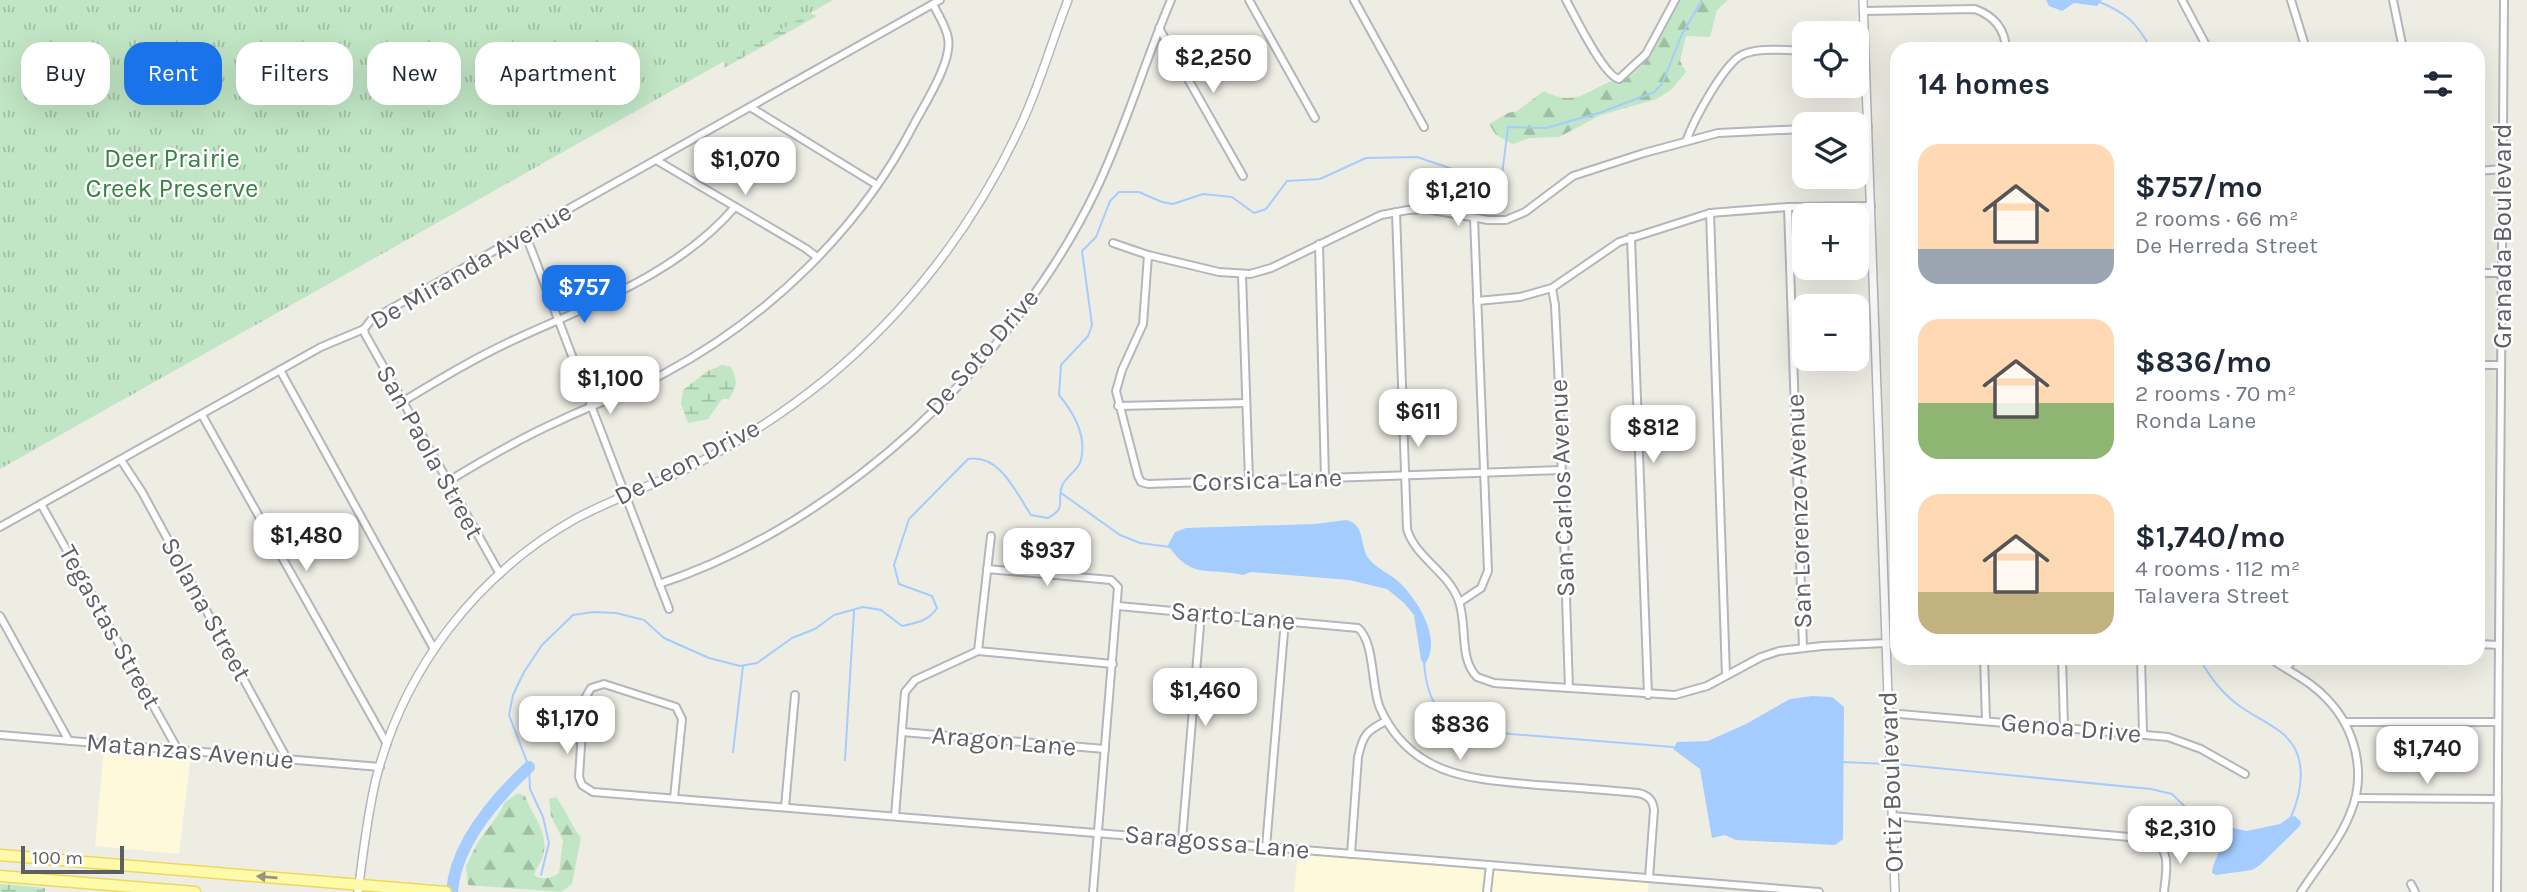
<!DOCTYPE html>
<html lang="en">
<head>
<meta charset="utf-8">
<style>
  body { margin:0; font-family:Karla,sans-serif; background:#f2f2f3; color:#1f2937; height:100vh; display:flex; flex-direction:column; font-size:26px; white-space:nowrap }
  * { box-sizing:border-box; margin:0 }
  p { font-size:23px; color:#747a83 }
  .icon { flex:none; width:38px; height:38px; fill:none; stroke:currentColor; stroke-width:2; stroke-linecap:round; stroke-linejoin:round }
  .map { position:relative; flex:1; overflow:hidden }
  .side { position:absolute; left:1890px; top:42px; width:595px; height:623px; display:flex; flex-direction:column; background:#fff; border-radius:21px; box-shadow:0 7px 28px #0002 }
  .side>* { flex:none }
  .guide { position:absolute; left:21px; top:42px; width:665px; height:63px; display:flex; gap:14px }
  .fabs { position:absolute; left:1792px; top:21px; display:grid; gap:14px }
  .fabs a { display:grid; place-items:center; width:77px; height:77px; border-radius:14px; background:#fff; box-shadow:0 7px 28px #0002; font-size:35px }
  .scale { position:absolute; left:21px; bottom:18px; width:103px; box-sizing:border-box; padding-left:7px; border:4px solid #5c5f64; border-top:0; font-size:19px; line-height:24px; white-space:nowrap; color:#5c5f64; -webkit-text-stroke:5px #fff; paint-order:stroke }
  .price { position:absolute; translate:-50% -60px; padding:0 16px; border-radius:14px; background:#fff; color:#222; font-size:23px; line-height:46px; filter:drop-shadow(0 2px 4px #0008) }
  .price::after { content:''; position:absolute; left:50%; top:42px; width:21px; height:16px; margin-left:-10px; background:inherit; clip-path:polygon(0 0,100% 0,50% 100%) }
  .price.on { background:#1a73e8; color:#fff }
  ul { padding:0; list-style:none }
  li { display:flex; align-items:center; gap:21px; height:175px; padding:0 28px }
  li span { display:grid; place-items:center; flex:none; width:196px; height:140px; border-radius:21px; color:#555 }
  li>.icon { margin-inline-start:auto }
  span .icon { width:84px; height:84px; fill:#fffc; stroke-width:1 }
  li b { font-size:30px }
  h2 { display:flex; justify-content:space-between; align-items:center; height:84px; padding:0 28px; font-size:30px }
  .chip { padding:0 24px; border-radius:21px; background:#fff; box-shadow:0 7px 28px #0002; font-size:24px; line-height:63px }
  .chip.on { background:#1a73e8; color:#fff }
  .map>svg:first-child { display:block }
  .commercial { fill:#fdf9da }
  .forest { fill:url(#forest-firs) }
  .wetland { fill:url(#wetland-marsh) }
  .park { fill:url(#park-tufts) }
  .water { fill:#a5ccfe }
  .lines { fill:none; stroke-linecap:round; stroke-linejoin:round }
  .stream { stroke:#a5ccfe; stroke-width:2 }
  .river { stroke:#a5ccfe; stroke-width:12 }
  .minor-casing { stroke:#b4b6bb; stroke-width:10 }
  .tertiary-casing { stroke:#b4b6bb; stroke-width:10 }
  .primary-casing { stroke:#efd75c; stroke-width:13 }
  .minor { stroke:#fff; stroke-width:6 }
  .tertiary { stroke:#fff; stroke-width:7 }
  .primary { stroke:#fefaaa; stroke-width:10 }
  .oneway { fill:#95957c }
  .labels { text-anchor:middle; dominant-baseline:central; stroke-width:5; stroke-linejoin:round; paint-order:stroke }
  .park-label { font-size:26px; fill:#358242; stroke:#fff }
  .street-label { font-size:26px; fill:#5c5f64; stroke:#fff }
</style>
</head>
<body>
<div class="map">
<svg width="2527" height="892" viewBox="0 0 2527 892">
  <defs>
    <pattern id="forest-firs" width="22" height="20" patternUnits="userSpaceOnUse" patternTransform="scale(1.75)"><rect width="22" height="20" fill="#c1e6c5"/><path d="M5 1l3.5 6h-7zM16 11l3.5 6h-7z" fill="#a0bea4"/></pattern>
    <pattern id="wetland-marsh" width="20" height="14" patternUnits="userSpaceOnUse" patternTransform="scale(1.75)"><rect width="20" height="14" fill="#c1e6c5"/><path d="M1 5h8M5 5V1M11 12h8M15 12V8" fill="none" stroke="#a0bea4"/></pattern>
    <pattern id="park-tufts" width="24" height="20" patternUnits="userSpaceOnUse" patternTransform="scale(1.75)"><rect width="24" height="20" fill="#c1e6c5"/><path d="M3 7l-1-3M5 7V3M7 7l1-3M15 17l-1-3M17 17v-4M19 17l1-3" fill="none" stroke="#a0bea4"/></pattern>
  </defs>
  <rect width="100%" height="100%" fill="#eeede4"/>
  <g class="commercial">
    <polygon points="104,748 191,755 179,854 95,846"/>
    <polygon points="1298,853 1486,868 1484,892 1294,892"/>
    <polygon points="1493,869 1649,882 1648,892 1491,892"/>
  </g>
  <g class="forest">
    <path d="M1679,0H1728L1717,10L1710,37L1686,36L1680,61L1686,72L1672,89L1657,99L1601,115L1559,137L1530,138L1513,144L1496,135L1489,124L1508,113L1517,111L1544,91C1574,107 1586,92 1611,81L1618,83C1650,70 1663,29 1679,0Z"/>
    <path d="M518,793L525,796C533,817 551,835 542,859C539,865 536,869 534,875C542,881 552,878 559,873L563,840L551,816L549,799L556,797C566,810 571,825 581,838L572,884L561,892L468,885L466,866L478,842L498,815L505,802Z"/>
  </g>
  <g class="wetland">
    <polygon points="787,3 817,16 724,68 724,48"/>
    <path d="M722,365L731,367C738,380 737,387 729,399H722L708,419L688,423L681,404L683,390L706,372Z"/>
    <polygon points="0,884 45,888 45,892 0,892"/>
  </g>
  <polygon class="park" points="0,0 833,0 0,469"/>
  <g class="water">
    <polygon points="2046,0 2102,0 2097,6 2074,3 2062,11 2049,6"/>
    <path d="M1346,520C1366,524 1359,546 1369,559C1376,568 1390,574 1399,582C1417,599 1443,639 1425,664L1421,660L1414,615L1404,603L1387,589L1349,580L1251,572L1243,575C1207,567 1191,580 1168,545L1175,532L1186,528L1315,524Z"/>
    <polygon points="1812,696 1832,697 1844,707 1843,839 1835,845 1736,840 1725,835 1712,838 1700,769 1673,749 1677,742 1708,741 1746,724 1790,699"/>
    <path d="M2295,816L2301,822L2300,826L2260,865L2252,870L2216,875L2212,873C2212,863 2221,855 2218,844C2217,838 2212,833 2210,828L2214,824L2247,831L2280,824L2290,817Z"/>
  </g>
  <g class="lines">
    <g class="stream">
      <path d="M2095,0C2125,12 2136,21 2151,49"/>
      <polyline points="1061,493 1120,535 1140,543 1170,547"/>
      <path d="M2199,658C2210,677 2222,694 2241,707C2254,716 2269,723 2282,733C2308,754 2303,789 2291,817"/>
      <path d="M1424,662C1427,709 1443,721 1486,732L1673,747"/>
      <polyline points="733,752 743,666"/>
      <polyline points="845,760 854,611"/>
      <polyline points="1842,762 1889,764"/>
      <polyline points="1895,764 2151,789 2172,794 2211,832"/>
      <path d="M541,875L549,843L543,817L530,789L529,767L509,715L513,695L524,672L542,645L573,615L593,612L616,613L644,620L664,638L709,658L740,666L757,663L792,638L815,629L834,615L863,607L881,610L902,626C916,623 929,621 937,608L932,596L899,584L894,565L909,519L968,459C1000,454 1015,491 1031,515L1048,518C1068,507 1056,502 1062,486C1066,476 1079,470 1081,460C1087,435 1074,413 1059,395L1061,365L1088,336L1092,325L1082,251L1096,237L1110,201L1119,192H1139L1162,202L1173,204L1203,194L1232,197L1254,213L1266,209L1287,181L1320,179L1366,158L1417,157L1479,178L1502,175L1508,127L1546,128L1602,112L1654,92L1662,84L1682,34L1702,0"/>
    </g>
    <path class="river" d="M452,892C455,845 496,798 529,767"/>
    <g class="minor-casing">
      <g id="minor">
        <polyline points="1249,0 1315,118"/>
        <polyline points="1354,0 1424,127"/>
        <path d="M1566,0C1575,16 1603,75 1619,79L1646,54L1675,0"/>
        <polyline points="2182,0 2208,49"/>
        <polyline points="2291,0 2306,49"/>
        <polyline points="2393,0 2403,49"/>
        <path d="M1864,11L1975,9C1994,16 2005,29 2006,49"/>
        <polyline points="1159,28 1243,176"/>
        <polyline points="750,107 877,185"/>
        <polyline points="1857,128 1868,127"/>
        <path d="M1687,139C1694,120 1725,61 1744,54C1761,47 1786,51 1804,50"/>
        <polyline points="656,160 805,248 817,257"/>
        <polyline points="2478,171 2502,169"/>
        <polyline points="1788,207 1803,647"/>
        <path d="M1396,212L1407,529C1415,557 1447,571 1458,599C1468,623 1458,658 1477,677L1494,683L1675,695L1707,686L1761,657L1779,651L1822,646L1886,643"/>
        <polyline points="1710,213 1726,675"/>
        <polyline points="525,233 669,609"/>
        <polyline points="1631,237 1648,695"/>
        <polyline points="1113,243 1148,255 1219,272 1250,274 1271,268 1381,215 1408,210 1427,209 1488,220 1506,220 1525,212 1573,176 1644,153 1718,133 1804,129"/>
        <polyline points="1319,244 1325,478"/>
        <polyline points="1148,255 1143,324 1122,370 1116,391 1138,476 1141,482 1148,484 1562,470"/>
        <polyline points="2478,273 2501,273"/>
        <polyline points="1242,275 1249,480"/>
        <polyline points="1552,288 1555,305 1559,386 1569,688"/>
        <polyline points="1477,301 1520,297 1552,288 1619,242 1710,213 1788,207 1871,206"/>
        <polyline points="364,329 365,334 500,574"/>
        <polyline points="2478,365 2501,365"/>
        <polyline points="280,370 434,649"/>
        <path d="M402,402C440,379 478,356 518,338C595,303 678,273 735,207"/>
        <polyline points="1118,406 1246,403"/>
        <polyline points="202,415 387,744"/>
        <polyline points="121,460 142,492 287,759"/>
        <path d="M447,482C483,460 520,438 559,421C594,404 631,392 665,373C768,318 860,229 913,126C924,105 953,61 948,38C946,26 938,15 933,4"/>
        <polyline points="41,504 178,750"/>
        <polyline points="0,527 321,347 364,329 371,320 940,0"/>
        <polyline points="987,569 1111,580 1118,587 1093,892"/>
        <path d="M659,584C839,525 1013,362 1095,192C1125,130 1144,63 1171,0"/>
        <polyline points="1460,602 1481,588 1488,571 1474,218"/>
        <path d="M1118,606L1358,628C1375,642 1371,687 1380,708C1411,777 1472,779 1537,785C1571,787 1604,790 1638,793C1648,795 1653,800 1654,810L1649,878"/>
        <polyline points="0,616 69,741"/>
        <polyline points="2478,644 2499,645"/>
        <polyline points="978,651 1113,664"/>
        <polyline points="1984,658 1986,720"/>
        <polyline points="2062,658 2064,727"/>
        <polyline points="2141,658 2143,733"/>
        <path d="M2270,658C2289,672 2311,681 2327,699C2356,729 2367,775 2350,814C2339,842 2317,867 2301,892"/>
        <polyline points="2286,668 2295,658"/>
        <polyline points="1888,713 2168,737 2201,749 2245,774"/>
        <polyline points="2346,722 2498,722"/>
        <polyline points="902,732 1105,749"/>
        <polyline points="0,735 380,767"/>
        <polyline points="674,798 682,719 676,707 604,684 591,688 584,700 579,777 582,785 593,792 1819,892"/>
        <polyline points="2356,798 2498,799"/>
        <polyline points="785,807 795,695"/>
        <polyline points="895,816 905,692 915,680 978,651 991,536"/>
        <path d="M1892,816L2152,839C2172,850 2166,872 2164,892"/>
        <polyline points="1182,840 1201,613"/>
        <polyline points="1266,847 1285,620"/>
        <path d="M1351,854L1358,757C1363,735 1366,731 1386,721"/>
        <polyline points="2411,884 2415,892"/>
        <polyline points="1487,892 1490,865"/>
        <polyline points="2497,892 2504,0"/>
      </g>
    </g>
    <g class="tertiary-casing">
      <g id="tertiary">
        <polyline points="1863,0 1895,892"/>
        <path d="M358,892C363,855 367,816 376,779C404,669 476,575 575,519C612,499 652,486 690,467C738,443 784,413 826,379C908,312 974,225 1019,129C1039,88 1051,43 1068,0"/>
      </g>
    </g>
    <g class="primary-casing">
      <g id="primary">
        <polyline points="0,855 446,892"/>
        <polyline points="0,876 195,892"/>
      </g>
    </g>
    <use href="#minor" class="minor"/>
    <use href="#tertiary" class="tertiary"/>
    <use href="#primary" class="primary"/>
  </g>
  <defs><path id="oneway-solid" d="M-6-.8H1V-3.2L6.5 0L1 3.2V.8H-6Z" transform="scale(1.75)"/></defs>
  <use class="oneway" href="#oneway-solid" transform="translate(267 877) rotate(-175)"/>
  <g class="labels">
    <g class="park-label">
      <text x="172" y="158">Deer Prairie<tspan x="172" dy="30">Creek Preserve</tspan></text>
    </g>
    <g class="street-label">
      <text transform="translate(2502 236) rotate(-90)">Granada Boulevard</text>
      <text transform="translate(471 266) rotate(-30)">De Miranda Avenue</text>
      <text transform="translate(982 352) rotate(-49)">De Soto Drive</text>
      <text transform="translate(430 452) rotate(61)">San Paola Street</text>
      <text transform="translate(687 462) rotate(-27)">De Leon Drive</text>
      <text transform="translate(1267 480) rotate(-2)">Corsica Lane</text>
      <text transform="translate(1562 488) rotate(-92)">San Carlos Avenue</text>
      <text transform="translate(1799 511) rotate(-92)">San Lorenzo Avenue</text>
      <text transform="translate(206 609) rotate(61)">Solana Street</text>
      <text transform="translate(1233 616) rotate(5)">Sarto Lane</text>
      <text transform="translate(110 627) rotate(61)">Tegastas Street</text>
      <text transform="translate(2071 728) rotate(5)">Genoa Drive</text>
      <text transform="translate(1004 741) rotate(5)">Aragon Lane</text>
      <text transform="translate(190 751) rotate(5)">Matanzas Avenue</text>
      <text transform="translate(1891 782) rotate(-92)">Ortiz Boulevard</text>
      <text transform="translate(1217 842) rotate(5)">Saragossa Lane</text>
    </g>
  </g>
</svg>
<div class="fabs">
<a><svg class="icon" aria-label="locate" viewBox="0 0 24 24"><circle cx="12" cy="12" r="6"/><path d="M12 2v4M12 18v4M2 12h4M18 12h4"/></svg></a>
<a><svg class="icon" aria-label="layers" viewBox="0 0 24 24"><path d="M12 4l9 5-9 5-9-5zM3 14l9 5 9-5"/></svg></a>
<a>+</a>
<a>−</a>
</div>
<div class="scale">100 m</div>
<b class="price" style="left:1213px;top:95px">$2,250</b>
<b class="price" style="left:745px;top:197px">$1,070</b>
<b class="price" style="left:1458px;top:228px">$1,210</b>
<b class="price on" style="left:584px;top:325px">$757</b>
<b class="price" style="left:610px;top:416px">$1,100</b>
<b class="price" style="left:1418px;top:449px">$611</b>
<b class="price" style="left:1653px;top:465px">$812</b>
<b class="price" style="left:306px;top:573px">$1,480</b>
<b class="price" style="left:1047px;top:588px">$937</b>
<b class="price" style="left:1205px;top:728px">$1,460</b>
<b class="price" style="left:567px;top:756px">$1,170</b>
<b class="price" style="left:1460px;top:762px">$836</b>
<b class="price" style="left:2427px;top:786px">$1,740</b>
<b class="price" style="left:2180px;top:866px">$2,310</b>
<div class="guide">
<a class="chip">Buy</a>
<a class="chip on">Rent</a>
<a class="chip">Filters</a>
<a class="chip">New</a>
<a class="chip">Apartment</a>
</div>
<section class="side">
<h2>14 homes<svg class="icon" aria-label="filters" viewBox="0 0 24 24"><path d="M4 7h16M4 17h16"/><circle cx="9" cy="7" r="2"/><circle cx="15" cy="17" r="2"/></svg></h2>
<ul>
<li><span style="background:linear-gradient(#ffd9b3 75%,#9aa5b1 0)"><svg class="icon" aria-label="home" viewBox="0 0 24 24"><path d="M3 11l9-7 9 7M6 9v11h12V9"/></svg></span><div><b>$757/mo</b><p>2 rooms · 66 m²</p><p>De Herreda Street</p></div></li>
<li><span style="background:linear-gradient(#ffd9b3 60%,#8fb573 0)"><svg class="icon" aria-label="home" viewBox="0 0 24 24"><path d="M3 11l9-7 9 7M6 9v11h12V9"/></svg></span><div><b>$836/mo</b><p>2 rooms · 70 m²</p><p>Ronda Lane</p></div></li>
<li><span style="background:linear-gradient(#ffd9b3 70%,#c2b280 0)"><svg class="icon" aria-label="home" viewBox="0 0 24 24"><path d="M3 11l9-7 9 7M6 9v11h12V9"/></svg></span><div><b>$1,740/mo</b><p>4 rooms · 112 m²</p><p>Talavera Street</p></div></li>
</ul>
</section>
</div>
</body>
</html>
